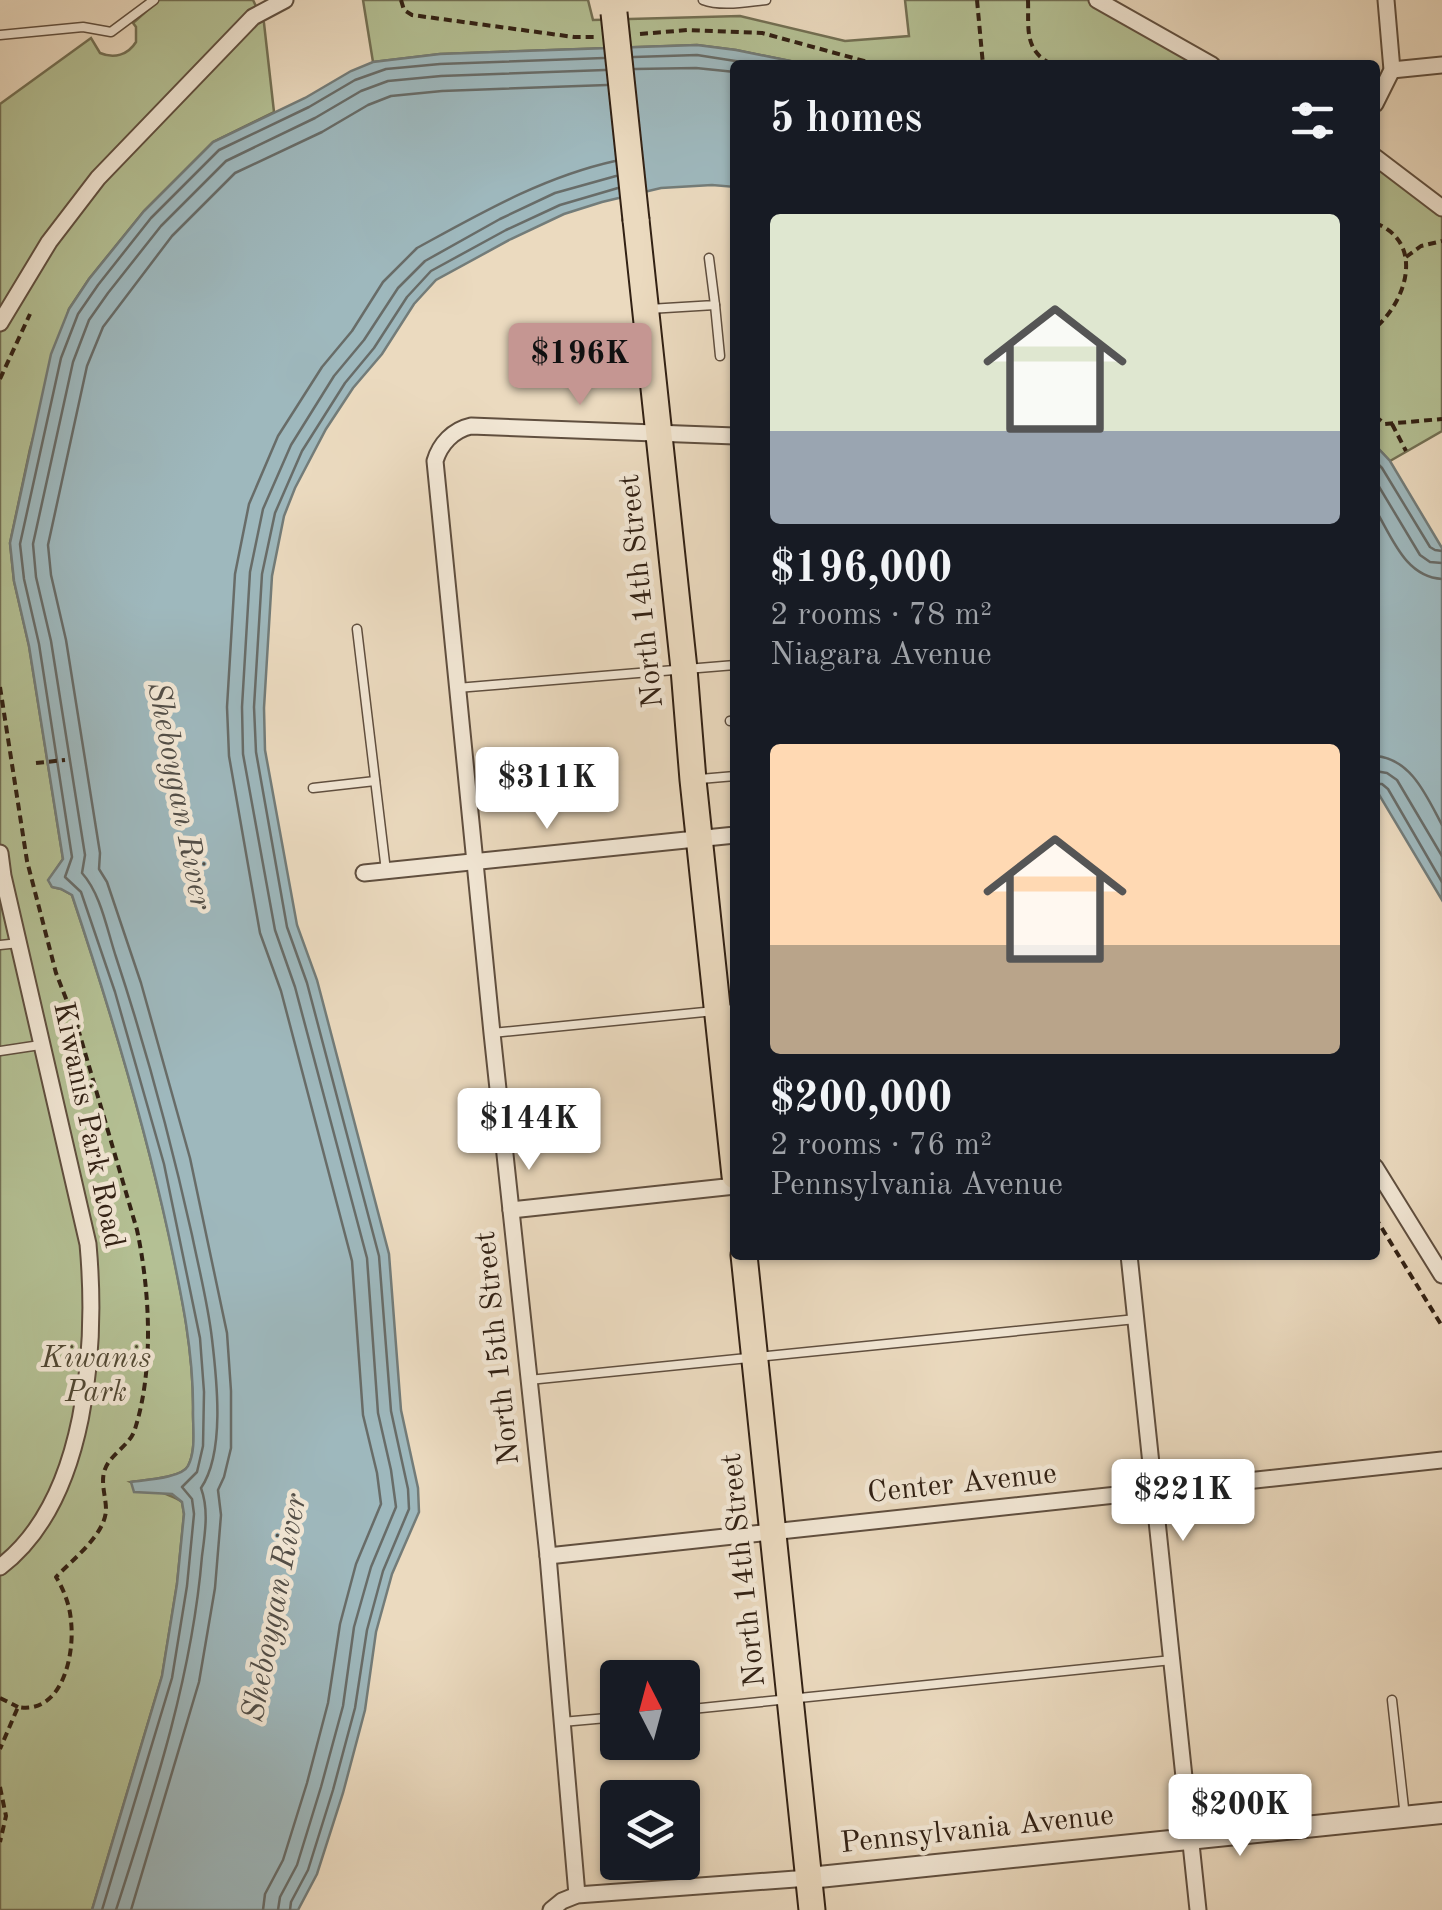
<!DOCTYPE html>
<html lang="en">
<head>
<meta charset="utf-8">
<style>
  body { margin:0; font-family:"Old Standard TT",serif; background:#242831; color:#f1f3f6; height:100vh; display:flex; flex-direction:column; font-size:38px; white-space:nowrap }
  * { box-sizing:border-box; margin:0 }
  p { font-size:32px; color:#9ea1a6 }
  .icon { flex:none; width:55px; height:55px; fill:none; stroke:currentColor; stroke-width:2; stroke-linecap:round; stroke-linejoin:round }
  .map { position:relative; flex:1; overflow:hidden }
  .sheet { position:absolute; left:730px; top:60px; width:650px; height:1200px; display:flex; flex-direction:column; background:#171b24; border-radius:10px; box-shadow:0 2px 8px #0004 }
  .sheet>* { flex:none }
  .needle { width:65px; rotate:354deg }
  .tools { position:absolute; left:600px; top:1660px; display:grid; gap:20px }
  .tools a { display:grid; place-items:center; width:100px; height:100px; border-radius:10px; background:#171b24; box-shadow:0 2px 8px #0004; font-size:50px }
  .price { position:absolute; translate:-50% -85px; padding:0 22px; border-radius:10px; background:#fff; color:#222; font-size:32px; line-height:65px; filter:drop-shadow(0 2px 5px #0008) }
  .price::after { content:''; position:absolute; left:50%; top:60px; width:30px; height:22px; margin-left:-15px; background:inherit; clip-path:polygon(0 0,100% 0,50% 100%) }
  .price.active { background:#c59692; color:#111 }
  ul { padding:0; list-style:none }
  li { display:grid; align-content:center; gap:20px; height:530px; padding:0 40px }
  li span { display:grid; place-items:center; height:310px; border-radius:10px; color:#555 }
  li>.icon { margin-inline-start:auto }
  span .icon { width:180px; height:180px; fill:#fffc; stroke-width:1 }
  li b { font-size:42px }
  h2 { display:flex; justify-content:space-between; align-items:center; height:120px; padding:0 40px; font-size:42px }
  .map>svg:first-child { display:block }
  .green { fill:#b4c094; stroke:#737054; stroke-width:2.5 }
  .water { fill:#9eb8bd; stroke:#737c79; stroke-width:2.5 }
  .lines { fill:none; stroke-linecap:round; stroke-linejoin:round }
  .shore { stroke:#686c68; stroke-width:2.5 }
  .service-casing { stroke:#604f3f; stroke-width:11 }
  .minor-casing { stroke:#604f3f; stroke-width:19 }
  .tertiary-casing { stroke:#604f3f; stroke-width:24 }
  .primary-casing { stroke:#322114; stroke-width:29 }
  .path { stroke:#322114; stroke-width:4; stroke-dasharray:8 5; stroke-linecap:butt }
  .service { stroke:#f2e7d5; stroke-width:8 }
  .minor { stroke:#f2e7d5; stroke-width:15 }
  .tertiary { stroke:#f2e7d5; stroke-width:20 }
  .primary { stroke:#ebdabf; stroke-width:25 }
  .primary-bridge-casing { stroke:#322114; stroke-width:29; stroke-linecap:butt }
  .primary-bridge { stroke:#ebdabf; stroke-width:25 }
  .labels { text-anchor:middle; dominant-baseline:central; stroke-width:9; stroke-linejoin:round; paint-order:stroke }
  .street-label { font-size:30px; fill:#322114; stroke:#f2e7d5 }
  .park-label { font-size:30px; font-style:italic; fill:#524934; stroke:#f2e7d5 }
  .water-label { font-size:32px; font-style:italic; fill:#524e47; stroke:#f2e7d5 }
</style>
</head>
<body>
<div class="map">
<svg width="1442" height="1910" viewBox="0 0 1442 1910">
  <rect width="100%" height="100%" fill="#ebdabf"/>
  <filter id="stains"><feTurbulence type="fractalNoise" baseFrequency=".002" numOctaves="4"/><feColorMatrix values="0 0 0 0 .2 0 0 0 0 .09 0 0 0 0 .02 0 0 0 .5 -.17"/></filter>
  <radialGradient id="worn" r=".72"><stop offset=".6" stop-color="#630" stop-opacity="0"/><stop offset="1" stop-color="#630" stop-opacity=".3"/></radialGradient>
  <g class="green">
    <path d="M159,0H253L264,23L274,112L213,142L144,211L89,279L69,309L30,449L10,543L14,581L29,646L63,859L49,880L52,887L61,889L72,895C110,1008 144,1123 170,1240C182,1297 194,1354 193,1413C193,1429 196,1451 188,1466C182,1478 145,1480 131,1482C148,1489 170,1493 182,1502L184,1514L177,1584L162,1676L92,1910H0V104L91,38L100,53C114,59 128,55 136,42V27L133,23Z"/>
    <polygon points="363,0 588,0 593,20 740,16 845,41 909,36 905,0 1097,0 1206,65 810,65 736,50 697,45 440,54 373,62"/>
    <polygon points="1375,159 1442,211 1442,431 1390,461 1375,445"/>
  </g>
  <g class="water">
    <path d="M697,45L736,50L810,65H735V187L712,185L661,188L602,202L564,214L511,239L436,280L414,304L382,354L353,388L326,429L295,488L284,516L272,576L264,708L265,750L297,925L317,980L389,1254L401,1410L418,1488L419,1512L392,1574L376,1632L365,1710L343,1793L317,1874L298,1910H92L162,1676L177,1584L184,1514L182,1502L172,1494L134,1492L131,1482C145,1480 182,1478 188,1466C196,1451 193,1429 193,1413C194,1351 181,1293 168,1232C143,1118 109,1006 72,895L61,889L52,887L48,880L63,859L29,646L14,581L10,543L51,354L69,309L89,279L144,211L213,142L305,98L351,71L373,62L440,54Z"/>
    <polygon points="1375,445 1390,461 1442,548 1442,900 1375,788"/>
  </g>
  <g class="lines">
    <g class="shore">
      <polyline points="634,57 697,55 761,65"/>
      <polyline points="635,69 696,68 735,72"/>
      <polyline points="1375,461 1382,468 1430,547 1435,550 1442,551"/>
      <polyline points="1375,480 1420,555 1430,562 1442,563"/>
      <path d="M1375,509C1392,537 1405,577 1442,579"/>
      <path d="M1375,756C1411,758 1427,797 1442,825"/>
      <polyline points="1375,771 1387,773 1397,780 1442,856"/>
      <polyline points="1375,784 1382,784 1388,789 1442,882"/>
      <polyline points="102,1910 172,1678 187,1586 194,1514 192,1499 182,1487 197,1472 203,1446 204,1392 200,1338 164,1164 115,992 81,892 65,877 72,857 39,644 24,579 20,544 61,358 78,314 98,285 151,218 219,150 309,107 355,80 386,69 440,64 604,58"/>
      <path d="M116,1910C153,1795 192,1678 202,1556C205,1533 209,1510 201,1488C225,1453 217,1381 212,1339C208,1304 199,1269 192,1235C171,1141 146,1048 116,957C107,930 101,894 82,873L85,855L51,641L36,577L33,544L73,362L89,320L108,293L161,226L226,161L315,118L361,91L388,81L441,76L605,70"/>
      <polyline points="131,1910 199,1682 215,1588 221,1515 218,1490 224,1477 231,1448 231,1391 227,1333 190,1158 141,983 107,882 99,869 100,853 66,640 51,575 48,545 87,366 103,327 172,236 235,173 322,132 368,105 391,96 442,91 607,85"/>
      <path d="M263,1910L265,1894L283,1860L307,1783L328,1703L340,1624L356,1564L381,1504L377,1473L363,1415L352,1261L281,991L260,933L229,756L227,707L235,574L249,504L278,436L322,367L352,331L383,282L417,248C481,213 543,177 615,161"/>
      <polyline points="278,1910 280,1897 297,1865 321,1787 343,1706 354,1627 371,1567 396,1507 391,1470 378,1413 367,1258 295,987 275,930 243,754 242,707 250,572 263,509 291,445 334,376 364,340 398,288 425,261 500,219 555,193 616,176"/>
      <polyline points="290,1910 291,1902 308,1870 333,1790 355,1708 367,1630 383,1571 409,1509 408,1489 391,1411 379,1256 307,983 287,927 256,752 254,707 262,574 275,513 302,451 345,383 374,348 407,297 431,271 506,230 560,205 618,188"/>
    </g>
    <g class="service-casing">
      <g id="service">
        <path d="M703,0C722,7 746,2 766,0"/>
        <polyline points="0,35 83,27 111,32 154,0"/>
        <polyline points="715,305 720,356"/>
        <polyline points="649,309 715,305 709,258"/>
        <polyline points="357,629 386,871"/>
        <polyline points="457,688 735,665"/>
        <polyline points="730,721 735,720"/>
        <polyline points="700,779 735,776"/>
        <polyline points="313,788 375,781"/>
        <polyline points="0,945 19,943"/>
        <polyline points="492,1033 735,1009"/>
        <polyline points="0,1051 40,1045"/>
        <polyline points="529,1380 1136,1319"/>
        <polyline points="1392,1700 1405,1817"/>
        <polyline points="682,1710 1172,1660"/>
        <polyline points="562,1722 618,1717"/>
      </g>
    </g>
    <g class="minor-casing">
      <g id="minor">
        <polyline points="1097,0 1212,65"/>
        <polyline points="1392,70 1442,65"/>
        <polyline points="1375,104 1392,70 1386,0"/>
        <polyline points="1375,157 1442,208"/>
        <polyline points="0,323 49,242 98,178 253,17 285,0"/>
        <path d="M0,853L3,876L88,1244C97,1345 88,1500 0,1567"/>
        <polyline points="364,873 735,835"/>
        <polyline points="1375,1167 1442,1275"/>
        <polyline points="511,1210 735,1186"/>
        <polyline points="1129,1255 1198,1910"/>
        <polyline points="548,1556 1442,1460"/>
        <path d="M577,1895L548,1556L492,1033L435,461C440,444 453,430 471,426L735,436"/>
        <polyline points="551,1910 562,1901 577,1895 809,1878"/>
      </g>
    </g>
    <g class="tertiary-casing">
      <polyline id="tertiary" points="809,1878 1442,1813"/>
    </g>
    <g class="primary-casing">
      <g id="primary">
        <polyline points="636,220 684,669 693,780 735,1176"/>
        <polyline points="744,1255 812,1910"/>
      </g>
    </g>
    <g class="path">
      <polyline points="401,0 404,10 412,15 574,37 595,37"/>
      <polyline points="977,0 983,65"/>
      <path d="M1028,0C1029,28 1023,52 1054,65"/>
      <polyline points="640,34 688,30 762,33 879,65"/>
      <path d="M1375,223C1425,242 1407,301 1375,328"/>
      <polyline points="1406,257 1421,246 1442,241"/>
      <polyline points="0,379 30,314"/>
      <polyline points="1375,416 1385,424 1442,419"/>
      <polyline points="1392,424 1406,451"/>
      <path d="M0,687L27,861L56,973L79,1032L137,1230C150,1291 154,1369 135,1429C130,1446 109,1454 104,1472C101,1485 106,1497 106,1510C105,1535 72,1560 56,1577C64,1590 70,1606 71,1621C75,1655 62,1715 18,1707L0,1749"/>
      <polyline points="36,763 65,760"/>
      <polyline points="1375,1217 1442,1326"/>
      <polyline points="0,1698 18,1707"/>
      <polyline points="0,1787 6,1816 0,1842"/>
    </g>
    <use href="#service" class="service"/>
    <use href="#minor" class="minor"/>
    <use href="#tertiary" class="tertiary"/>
    <use href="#primary" class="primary"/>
    <g class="primary-bridge-casing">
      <polyline id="primary-bridge" points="614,13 636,220"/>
    </g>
    <use href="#primary-bridge" class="primary-bridge"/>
  </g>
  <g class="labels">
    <g class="street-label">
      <text transform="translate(642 591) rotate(-96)">North 14th Street</text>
      <text transform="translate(88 1125) rotate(78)">Kiwanis Park Road</text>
      <text transform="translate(498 1348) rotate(-96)">North 15th Street</text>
      <text transform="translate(962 1484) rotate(-6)">Center Avenue</text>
      <text transform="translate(744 1570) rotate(-96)">North 14th Street</text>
      <text transform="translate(977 1830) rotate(-6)">Pennsylvania Avenue</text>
    </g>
    <g class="park-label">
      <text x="96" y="1359">Kiwanis<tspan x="96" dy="34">Park</tspan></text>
    </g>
    <g class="water-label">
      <text transform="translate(178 796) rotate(79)">Sheboygan River</text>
      <text transform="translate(276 1608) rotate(-79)">Sheboygan River</text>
    </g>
  </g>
  <rect width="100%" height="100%" filter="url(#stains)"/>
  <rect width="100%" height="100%" fill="url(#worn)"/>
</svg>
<div class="tools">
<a><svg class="needle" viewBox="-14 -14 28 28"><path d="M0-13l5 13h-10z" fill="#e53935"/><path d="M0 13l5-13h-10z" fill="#9ea1a6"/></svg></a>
<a><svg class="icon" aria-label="layers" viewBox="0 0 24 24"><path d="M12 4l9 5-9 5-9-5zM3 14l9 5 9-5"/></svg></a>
</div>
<b class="price active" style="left:580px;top:408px">$196K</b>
<b class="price" style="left:547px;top:832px">$311K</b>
<b class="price" style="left:529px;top:1173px">$144K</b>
<b class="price" style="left:1183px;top:1544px">$221K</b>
<b class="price" style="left:1240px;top:1859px">$200K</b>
<section class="sheet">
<h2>5 homes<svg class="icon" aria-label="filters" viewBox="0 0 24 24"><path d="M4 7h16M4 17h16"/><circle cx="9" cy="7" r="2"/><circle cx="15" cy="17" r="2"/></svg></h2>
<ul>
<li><span style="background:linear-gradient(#dfe7d0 70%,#9aa5b1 0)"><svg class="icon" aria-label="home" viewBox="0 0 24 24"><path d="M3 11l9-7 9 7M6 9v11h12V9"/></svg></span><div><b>$196,000</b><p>2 rooms · 78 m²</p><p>Niagara Avenue</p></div></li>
<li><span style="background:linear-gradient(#ffd9b3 65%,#b9a48a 0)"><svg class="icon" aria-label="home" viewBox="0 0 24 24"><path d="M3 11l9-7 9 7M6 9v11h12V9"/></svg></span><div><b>$200,000</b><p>2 rooms · 76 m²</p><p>Pennsylvania Avenue</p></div></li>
</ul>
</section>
</div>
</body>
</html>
